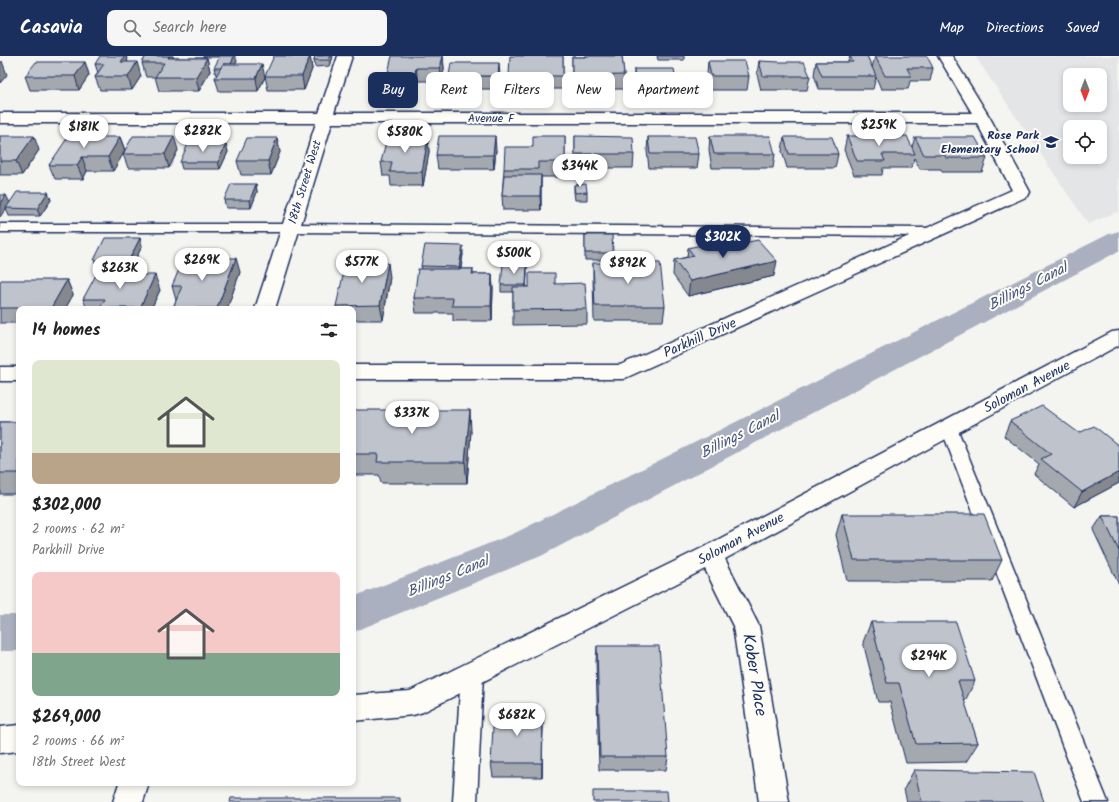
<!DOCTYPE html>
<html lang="en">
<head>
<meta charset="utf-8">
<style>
  body { margin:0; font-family:Kalam,sans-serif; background:#f6f6f6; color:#222; height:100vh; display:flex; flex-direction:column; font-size:15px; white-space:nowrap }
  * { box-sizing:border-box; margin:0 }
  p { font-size:13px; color:#767676 }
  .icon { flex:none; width:22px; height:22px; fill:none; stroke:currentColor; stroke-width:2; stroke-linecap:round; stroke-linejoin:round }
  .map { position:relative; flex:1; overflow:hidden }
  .drawer { position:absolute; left:16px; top:250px; width:340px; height:480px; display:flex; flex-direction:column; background:#fff; border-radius:8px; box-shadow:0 2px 6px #0003 }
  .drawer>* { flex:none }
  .hud { position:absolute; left:368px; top:16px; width:380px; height:36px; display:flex; gap:8px }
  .needle { width:26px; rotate:180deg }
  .controls { position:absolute; left:1063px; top:12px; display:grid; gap:8px }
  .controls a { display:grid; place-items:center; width:44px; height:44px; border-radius:8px; background:#fff; box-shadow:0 2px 6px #0003; font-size:20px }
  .price { position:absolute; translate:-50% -34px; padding:0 9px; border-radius:14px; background:#fff; color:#222; font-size:13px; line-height:26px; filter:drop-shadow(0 1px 2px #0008) }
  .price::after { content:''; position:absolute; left:50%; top:24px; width:12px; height:9px; margin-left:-6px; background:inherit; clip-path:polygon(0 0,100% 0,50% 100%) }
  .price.active { background:#1b2f5e; color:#fff }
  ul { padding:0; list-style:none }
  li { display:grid; align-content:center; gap:8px; height:212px; padding:0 16px }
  li span { display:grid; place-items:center; height:124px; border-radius:8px; color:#555 }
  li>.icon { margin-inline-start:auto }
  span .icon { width:72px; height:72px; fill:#fffc; stroke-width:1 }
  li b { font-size:17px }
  h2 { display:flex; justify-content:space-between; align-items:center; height:48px; padding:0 16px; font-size:17px }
  .tag { padding:0 14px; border-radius:8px; background:#fff; box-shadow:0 2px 6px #0003; font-size:14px; line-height:36px }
  .tag.active { background:#1b2f5e; color:#fff }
  header { display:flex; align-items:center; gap:24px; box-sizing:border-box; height:56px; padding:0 20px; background:#1b2f5e; color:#fff }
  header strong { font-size:19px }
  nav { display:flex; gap:22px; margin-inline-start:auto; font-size:14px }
  .search { width:280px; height:36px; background:#f6f6f6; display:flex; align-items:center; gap:10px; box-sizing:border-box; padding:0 14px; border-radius:8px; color:#767676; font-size:15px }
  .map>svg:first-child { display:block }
  .built { fill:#e4e5e6; fill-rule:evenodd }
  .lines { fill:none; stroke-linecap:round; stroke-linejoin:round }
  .canal { fill:#aab0bf; fill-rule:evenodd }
  .lane-casing { stroke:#1b2f5e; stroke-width:3 }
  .street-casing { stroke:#1b2f5e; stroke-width:3 }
  .lane { fill:#fdfcf7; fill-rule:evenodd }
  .street { fill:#fdfcf7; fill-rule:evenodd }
  .wall { fill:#a4a8af; stroke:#1b2f5e }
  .shaded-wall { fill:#86888f; stroke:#1b2f5e }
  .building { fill:#bfc3cc; stroke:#1b2f5e }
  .labels { text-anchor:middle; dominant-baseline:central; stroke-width:4; stroke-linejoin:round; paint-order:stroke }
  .far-street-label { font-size:12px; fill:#1b2f5e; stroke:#fdfcf7 }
  .far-poi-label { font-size:12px; font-weight:bold; fill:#1b2f5e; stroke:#fdfcf7; text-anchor:end }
  .street-label { font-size:14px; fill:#1b2f5e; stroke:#fdfcf7 }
  .water-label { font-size:15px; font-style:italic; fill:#46567b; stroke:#fdfcf7 }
  .near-street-label { font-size:17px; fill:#1b2f5e; stroke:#fdfcf7 }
</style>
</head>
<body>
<header>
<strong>Casavia</strong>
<div class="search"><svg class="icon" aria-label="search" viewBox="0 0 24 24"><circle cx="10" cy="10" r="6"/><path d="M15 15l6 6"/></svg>Search here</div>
<nav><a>Map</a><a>Directions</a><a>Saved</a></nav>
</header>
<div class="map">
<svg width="1119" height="746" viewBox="0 0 1119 746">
  <rect width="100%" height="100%" fill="#f4f4f1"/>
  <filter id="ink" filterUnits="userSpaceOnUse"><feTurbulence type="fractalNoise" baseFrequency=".025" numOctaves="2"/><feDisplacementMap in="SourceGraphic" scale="8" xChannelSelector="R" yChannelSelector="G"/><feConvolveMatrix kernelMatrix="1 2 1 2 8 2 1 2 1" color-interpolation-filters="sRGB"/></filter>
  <g filter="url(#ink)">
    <path class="built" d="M975,0H1119V155L1088,168ZM1070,19H1100V49H1070ZM1070,71H1100V101H1070Z"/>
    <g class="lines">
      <g class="canal">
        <polygon points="1119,175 1119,195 541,500 353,576 353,541 513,478 1109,178"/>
        <rect x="0" y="559" width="19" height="36"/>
      </g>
      <g class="lane-casing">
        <g id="lane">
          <polygon points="0,168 291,168 934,172 939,173 941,176 939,179 934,180 291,176 0,176"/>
          <polygon points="949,366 955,368 957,372 1108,746 1084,746 941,372 943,368"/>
          <polygon points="472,609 479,611 483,618 477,746 453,746 461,618 465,611"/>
        </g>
      </g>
      <g class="street-casing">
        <g id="street">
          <polygon points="338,0 352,0 334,57 972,57 938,0 952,0 990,62 1030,136 1028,140 623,323 353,323 353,309 620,309 1012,134 977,67 332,67 275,253 255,253 316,67 0,67 0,57 319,57"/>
          <polygon points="1119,275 1119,289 725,503 759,570 789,746 759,746 733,570 705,513 423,656 413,659 353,665 353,639 410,635 702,492 1112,276"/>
          <rect x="0" y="311" width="19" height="14"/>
          <polygon points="19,669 19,695 0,697 0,671"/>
          <polygon points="119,727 149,727 143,746 113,746"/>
        </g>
      </g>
      <use href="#lane" class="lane"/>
      <use href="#street" class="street"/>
    </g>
    <g class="wall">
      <polygon points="126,0 128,6 141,20 132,34 100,34 95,21 98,17 95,8"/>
      <polygon points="146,0 173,0 174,2 207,2 210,15 199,35 159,35 155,21 156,21 146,21 142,7"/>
      <polygon points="203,0 219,0 218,1 203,1"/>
      <polygon points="310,0 312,13 304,34 268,34 265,20"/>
      <polygon points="315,0 333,0 330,10 315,11 314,4"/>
      <polygon points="443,0 444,13 442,25 418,25 416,34 388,34 387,21"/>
      <polygon points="563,0 563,33 509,33 509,20"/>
      <polygon points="585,0 622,0 624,19 624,33 572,33 572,1 585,1"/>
      <polygon points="657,0 684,0 684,4 658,4"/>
      <polygon points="850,0 867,0 872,12 875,0 933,12 930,25 910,25 908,33 881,33 876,21 873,33 819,33 814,19 816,6 848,6"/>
      <polygon points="237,5 235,8 265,21 258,35 219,35 215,22 217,19 216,19 214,12"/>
      <polygon points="708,5 749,20 747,34 710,34 707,18"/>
      <polygon points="759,5 810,20 807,34 761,34 757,18"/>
      <polygon points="85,6 89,19 79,34 30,34 25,20"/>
      <polygon points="634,13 676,26 676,33 635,33 634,20"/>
      <polygon points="449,20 500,20 499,33 450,33"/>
      <polygon points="0,80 39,94 22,119 0,119"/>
      <polygon points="565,80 565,121 541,121 541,154 503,154 502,140 504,113 533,91"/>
      <polygon points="575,80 634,98 633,112 575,112"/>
      <polygon points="710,80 775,98 773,112 712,112 709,94"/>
      <polygon points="847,80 912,91 915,81 987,102 982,116 942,116 941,113 920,113 914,102 911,112 883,112 882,119 854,119 844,94"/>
      <polygon points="120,81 125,94 178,94 169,112 128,112 123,98 113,115 87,115 83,123 55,123 49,109"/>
      <polygon points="648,81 699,98 697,112 649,112 647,95"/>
      <polygon points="784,81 838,98 835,112 787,112 782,95"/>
      <polygon points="277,82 280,96 271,119 241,119 237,105"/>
      <polygon points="428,82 429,96 423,130 391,130 390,120 383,120 381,106"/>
      <polygon points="226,88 228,96 220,113 182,113 180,106"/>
      <polygon points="496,94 494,113 438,113 436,99"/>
      <polygon points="256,128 257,136 251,152 226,152 224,144"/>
      <polygon points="574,129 587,136 587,144 575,144 574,136"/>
      <polygon points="48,136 51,144 40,160 9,160 6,152"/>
      <polygon points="585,179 613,197 613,204 585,204"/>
      <polygon points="140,182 142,190 132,211 97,211 94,204"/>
      <polygon points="688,192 774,220 688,240 673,219 674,204 687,201"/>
      <polygon points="463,198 461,213 473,213 473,218 492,218 493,233 492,265 453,265 453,257 416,257 414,242 422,213 421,210"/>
      <polygon points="593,207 665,250 663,265 594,265 593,222"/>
      <polygon points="240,216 227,253 173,253 173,252 176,244 172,230"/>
      <polygon points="527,216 526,231 555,228 587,253 587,268 513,269 513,236 501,236 501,229"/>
      <polygon points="390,221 383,264 353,264 353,253 336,253 336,250"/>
      <polygon points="67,224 73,239 65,253 19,253 19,267 0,267 0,226"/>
      <polygon points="160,234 151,253 87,253 83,243"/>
      <polygon points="353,354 471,375 467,427 381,427 379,419 353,419"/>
      <polygon points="1010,365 1119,390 1119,427 1074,451 1034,418 1039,408 1004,380"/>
      <rect x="0" y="366" width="19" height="72"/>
      <polygon points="842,458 1002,504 992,525 847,525 836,479"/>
      <polygon points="1102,460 1119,460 1119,529 1093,474"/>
      <polygon points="871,566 975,625 965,645 964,645 978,687 966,706 906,707 890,646 878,646 863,586"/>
      <polygon points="597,590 668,701 666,714 599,714 596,605"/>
      <polygon points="543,654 542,721 493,721 491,707"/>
      <polygon points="914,714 1044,746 907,746 904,733"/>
    </g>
    <g class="shaded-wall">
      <polygon points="125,0 126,0 130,12 121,6"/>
      <polygon points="169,0 173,0 175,8 168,2"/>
      <polygon points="234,0 235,0 237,5 231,19 229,12"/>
      <polygon points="310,0 312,13 304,34 302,20"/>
      <polygon points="330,0 333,0 330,10 329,4"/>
      <polygon points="443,0 444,13 442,25 440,12"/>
      <polygon points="207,2 210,15 199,35 196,21"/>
      <polygon points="2,5 7,19 0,27 0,8"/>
      <polygon points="85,6 89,19 79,34 75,20"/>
      <polygon points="137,6 141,20 132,34 128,21"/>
      <polygon points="499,7 500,20 499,33 498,20"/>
      <polygon points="262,8 265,21 258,35 256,22"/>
      <polygon points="416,12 418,25 416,34 414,21"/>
      <polygon points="34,80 39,94 22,119 16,105"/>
      <polygon points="174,80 178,94 169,112 165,98"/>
      <polygon points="495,80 496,94 494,113 493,99"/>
      <polygon points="120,81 125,95 113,115 108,101"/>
      <polygon points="277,82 280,96 271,119 268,105"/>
      <polygon points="428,82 429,96 423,130 422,116"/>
      <polygon points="226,88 228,96 220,113 218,106"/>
      <polygon points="82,101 87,115 83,123 77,109"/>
      <polygon points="541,119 541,154 540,140"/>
      <polygon points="256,128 257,136 251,152 250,144"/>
      <polygon points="48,136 51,144 40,160 37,153"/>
      <polygon points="6,139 10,147 0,161 0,149"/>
      <polygon points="140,182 142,190 132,211 129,204"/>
      <polygon points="463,190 463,198 460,218 459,211"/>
      <polygon points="236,202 240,216 227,253 218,253 217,252"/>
      <polygon points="777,205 774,220 688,240 690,225"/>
      <polygon points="388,207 390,221 383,264 380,249"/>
      <polygon points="527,208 527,216 526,237 526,229"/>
      <polygon points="492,218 493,233 492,265 491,250"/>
      <polygon points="155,219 160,234 151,253 140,253 140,252"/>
      <polygon points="67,224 73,239 65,253 52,253 51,252"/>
      <polygon points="470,354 471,375 467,427 465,406"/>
      <polygon points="1119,416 1119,427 1074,451 1082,436"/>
      <polygon points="543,654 543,668 542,721 542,707"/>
    </g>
    <g class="building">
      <polygon points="100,0 125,0 121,6 137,6 128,21 95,21 104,8 95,8"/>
      <polygon points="146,0 169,0 168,2 207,2 196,21 155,21 164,7 142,7"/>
      <polygon points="220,0 234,0 231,8 223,8 221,12 214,12"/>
      <polygon points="274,0 310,0 302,20 265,20"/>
      <polygon points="315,0 330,0 329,4 314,4"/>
      <polygon points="392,0 443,0 440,12 416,12 414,21 387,21"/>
      <polygon points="510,0 563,0 563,20 509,20"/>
      <polygon points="586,0 622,0 624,19 572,20 572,1 586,1"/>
      <polygon points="850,0 867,0 876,20 822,20 816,6 853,6"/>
      <polygon points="875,0 927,0 933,12 907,12 911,20 885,20"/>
      <polygon points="708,5 745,5 749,20 711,20"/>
      <polygon points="759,5 780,6 804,6 810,20 763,20"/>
      <polygon points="36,6 85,6 75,20 25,20"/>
      <polygon points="451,7 499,7 498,20 449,20"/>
      <polygon points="223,8 262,8 256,22 215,22"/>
      <polygon points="634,13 674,13 676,26 635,26"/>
      <polygon points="0,80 34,80 16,105 0,105"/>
      <polygon points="133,80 174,80 165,98 123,98"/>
      <polygon points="439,80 495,80 493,99 436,99"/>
      <polygon points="533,80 565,80 565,106 538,106 538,113 504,113 505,91 533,91"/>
      <polygon points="575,80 633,81 634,98 575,98"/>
      <polygon points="710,80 770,80 775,98 714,98"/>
      <polygon points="847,80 907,80 915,98 882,98 885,105 857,105"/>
      <polygon points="68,81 120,81 108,101 82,101 77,109 49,109"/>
      <polygon points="648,81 695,81 699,98 650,98"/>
      <polygon points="784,81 832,81 838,98 789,98"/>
      <polygon points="915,81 975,81 987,102 946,102 945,99 924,99"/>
      <polygon points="247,82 277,82 268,105 237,105"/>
      <polygon points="387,82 428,82 422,116 390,116 392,106 381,106"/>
      <polygon points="188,88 226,88 218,106 180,106"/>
      <polygon points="504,119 541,119 540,140 502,140"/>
      <polygon points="231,128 256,128 250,144 224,144"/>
      <polygon points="586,128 587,136 575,137 574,129"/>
      <polygon points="17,136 48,136 37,153 6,152"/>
      <polygon points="0,139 6,139 0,149"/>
      <polygon points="585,179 612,179 613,197 585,197"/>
      <polygon points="105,182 140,182 129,204 94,204"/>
      <polygon points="758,184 777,205 690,225 674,204 694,200 688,192 718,185 724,191"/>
      <polygon points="425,189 463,190 459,211 421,210"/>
      <polygon points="184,202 236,202 217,252 173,252 182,230 172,230"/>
      <polygon points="346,207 388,207 380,249 336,250"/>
      <polygon points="593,207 660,207 665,250 595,250"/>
      <polygon points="503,208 527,208 526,229 501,229"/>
      <polygon points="418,213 473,213 472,218 492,218 491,250 452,250 453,242 414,242"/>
      <polygon points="529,217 555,217 555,228 585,227 587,253 513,254 513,231 529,231"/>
      <polygon points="96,219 155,219 140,252 100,252 105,243 83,243"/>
      <polygon points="1,224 67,224 51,252 0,252 0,226"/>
      <polygon points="1042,350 1079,377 1094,370 1119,390 1119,416 1082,436 1041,403 1051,398 1010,365"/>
      <polygon points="353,354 470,354 465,406 377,406 378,398 353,398"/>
      <rect x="0" y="366" width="19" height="51"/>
      <polygon points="842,458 984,458 1002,504 854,504"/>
      <polygon points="1102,460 1119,460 1119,495"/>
      <polygon points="871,566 956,566 975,625 958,625 978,687 916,688 899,627 887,627"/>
      <polygon points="597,590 659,590 668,701 600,701"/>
      <polygon points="494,654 543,654 542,707 491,707"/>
      <polygon points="914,714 1034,716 1044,746 922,746"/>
      <polygon points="593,735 667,735 668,746 593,746"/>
      <polygon points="231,742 400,742 400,746 230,746"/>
    </g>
  </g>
  <defs>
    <g id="school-bare" transform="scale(1.2)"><path d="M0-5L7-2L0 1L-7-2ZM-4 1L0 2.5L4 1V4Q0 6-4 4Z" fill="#1b2f5e" stroke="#fdfcf7" stroke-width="2.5" paint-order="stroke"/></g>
  </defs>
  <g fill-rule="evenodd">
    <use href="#school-bare" x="1051" y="86"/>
  </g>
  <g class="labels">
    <g class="far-street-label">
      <text x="491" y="62">Avenue F</text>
      <text transform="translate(305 126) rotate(-73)">18th Street West</text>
    </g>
    <g class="far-poi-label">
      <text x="1039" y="79">Rose Park<tspan x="1039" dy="14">Elementary School</tspan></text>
    </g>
    <g class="street-label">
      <text transform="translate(700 282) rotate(-24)">Parkhill Drive</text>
      <text transform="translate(1027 331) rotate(-28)">Soloman Avenue</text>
      <text transform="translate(741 483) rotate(-28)">Soloman Avenue</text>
    </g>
    <g class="water-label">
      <text transform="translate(1028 231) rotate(-27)">Billings Canal</text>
      <text transform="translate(740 379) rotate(-27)">Billings Canal</text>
      <text transform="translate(448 521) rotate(-22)">Billings Canal</text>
    </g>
    <g class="near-street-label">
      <text transform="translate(754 619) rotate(81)">Kober Place</text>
    </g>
  </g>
</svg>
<div class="controls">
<a><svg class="needle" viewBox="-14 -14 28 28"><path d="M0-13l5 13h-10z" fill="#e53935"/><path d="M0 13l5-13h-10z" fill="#767676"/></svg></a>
<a><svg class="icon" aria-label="locate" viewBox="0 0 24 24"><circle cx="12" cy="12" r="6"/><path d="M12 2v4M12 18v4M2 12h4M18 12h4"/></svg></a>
</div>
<b class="price" style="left:879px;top:91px">$259K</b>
<b class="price" style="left:84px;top:93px">$181K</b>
<b class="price" style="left:203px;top:97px">$282K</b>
<b class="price" style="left:405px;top:98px">$580K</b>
<b class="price" style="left:580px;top:132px">$344K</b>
<b class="price active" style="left:723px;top:203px">$302K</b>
<b class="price" style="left:514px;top:219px">$500K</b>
<b class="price" style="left:202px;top:226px">$269K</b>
<b class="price" style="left:362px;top:228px">$577K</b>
<b class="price" style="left:628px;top:229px">$892K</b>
<b class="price" style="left:120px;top:234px">$263K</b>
<b class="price" style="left:412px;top:379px">$337K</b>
<b class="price" style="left:929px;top:622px">$294K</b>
<b class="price" style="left:517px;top:681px">$682K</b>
<div class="hud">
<a class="tag active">Buy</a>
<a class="tag">Rent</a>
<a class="tag">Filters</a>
<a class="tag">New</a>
<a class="tag">Apartment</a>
</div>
<section class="drawer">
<h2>14 homes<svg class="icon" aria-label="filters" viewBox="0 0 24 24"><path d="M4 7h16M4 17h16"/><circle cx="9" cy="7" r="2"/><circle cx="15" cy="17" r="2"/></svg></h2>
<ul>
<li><span style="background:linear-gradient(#dfe7d0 75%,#b9a48a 0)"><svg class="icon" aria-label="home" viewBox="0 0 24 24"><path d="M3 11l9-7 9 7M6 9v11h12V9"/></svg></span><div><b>$302,000</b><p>2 rooms · 62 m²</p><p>Parkhill Drive</p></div></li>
<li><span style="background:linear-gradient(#f6c9c9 65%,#7fa58c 0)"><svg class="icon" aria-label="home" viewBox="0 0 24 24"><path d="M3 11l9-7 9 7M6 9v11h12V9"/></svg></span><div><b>$269,000</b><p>2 rooms · 66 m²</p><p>18th Street West</p></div></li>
</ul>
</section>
</div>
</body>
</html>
